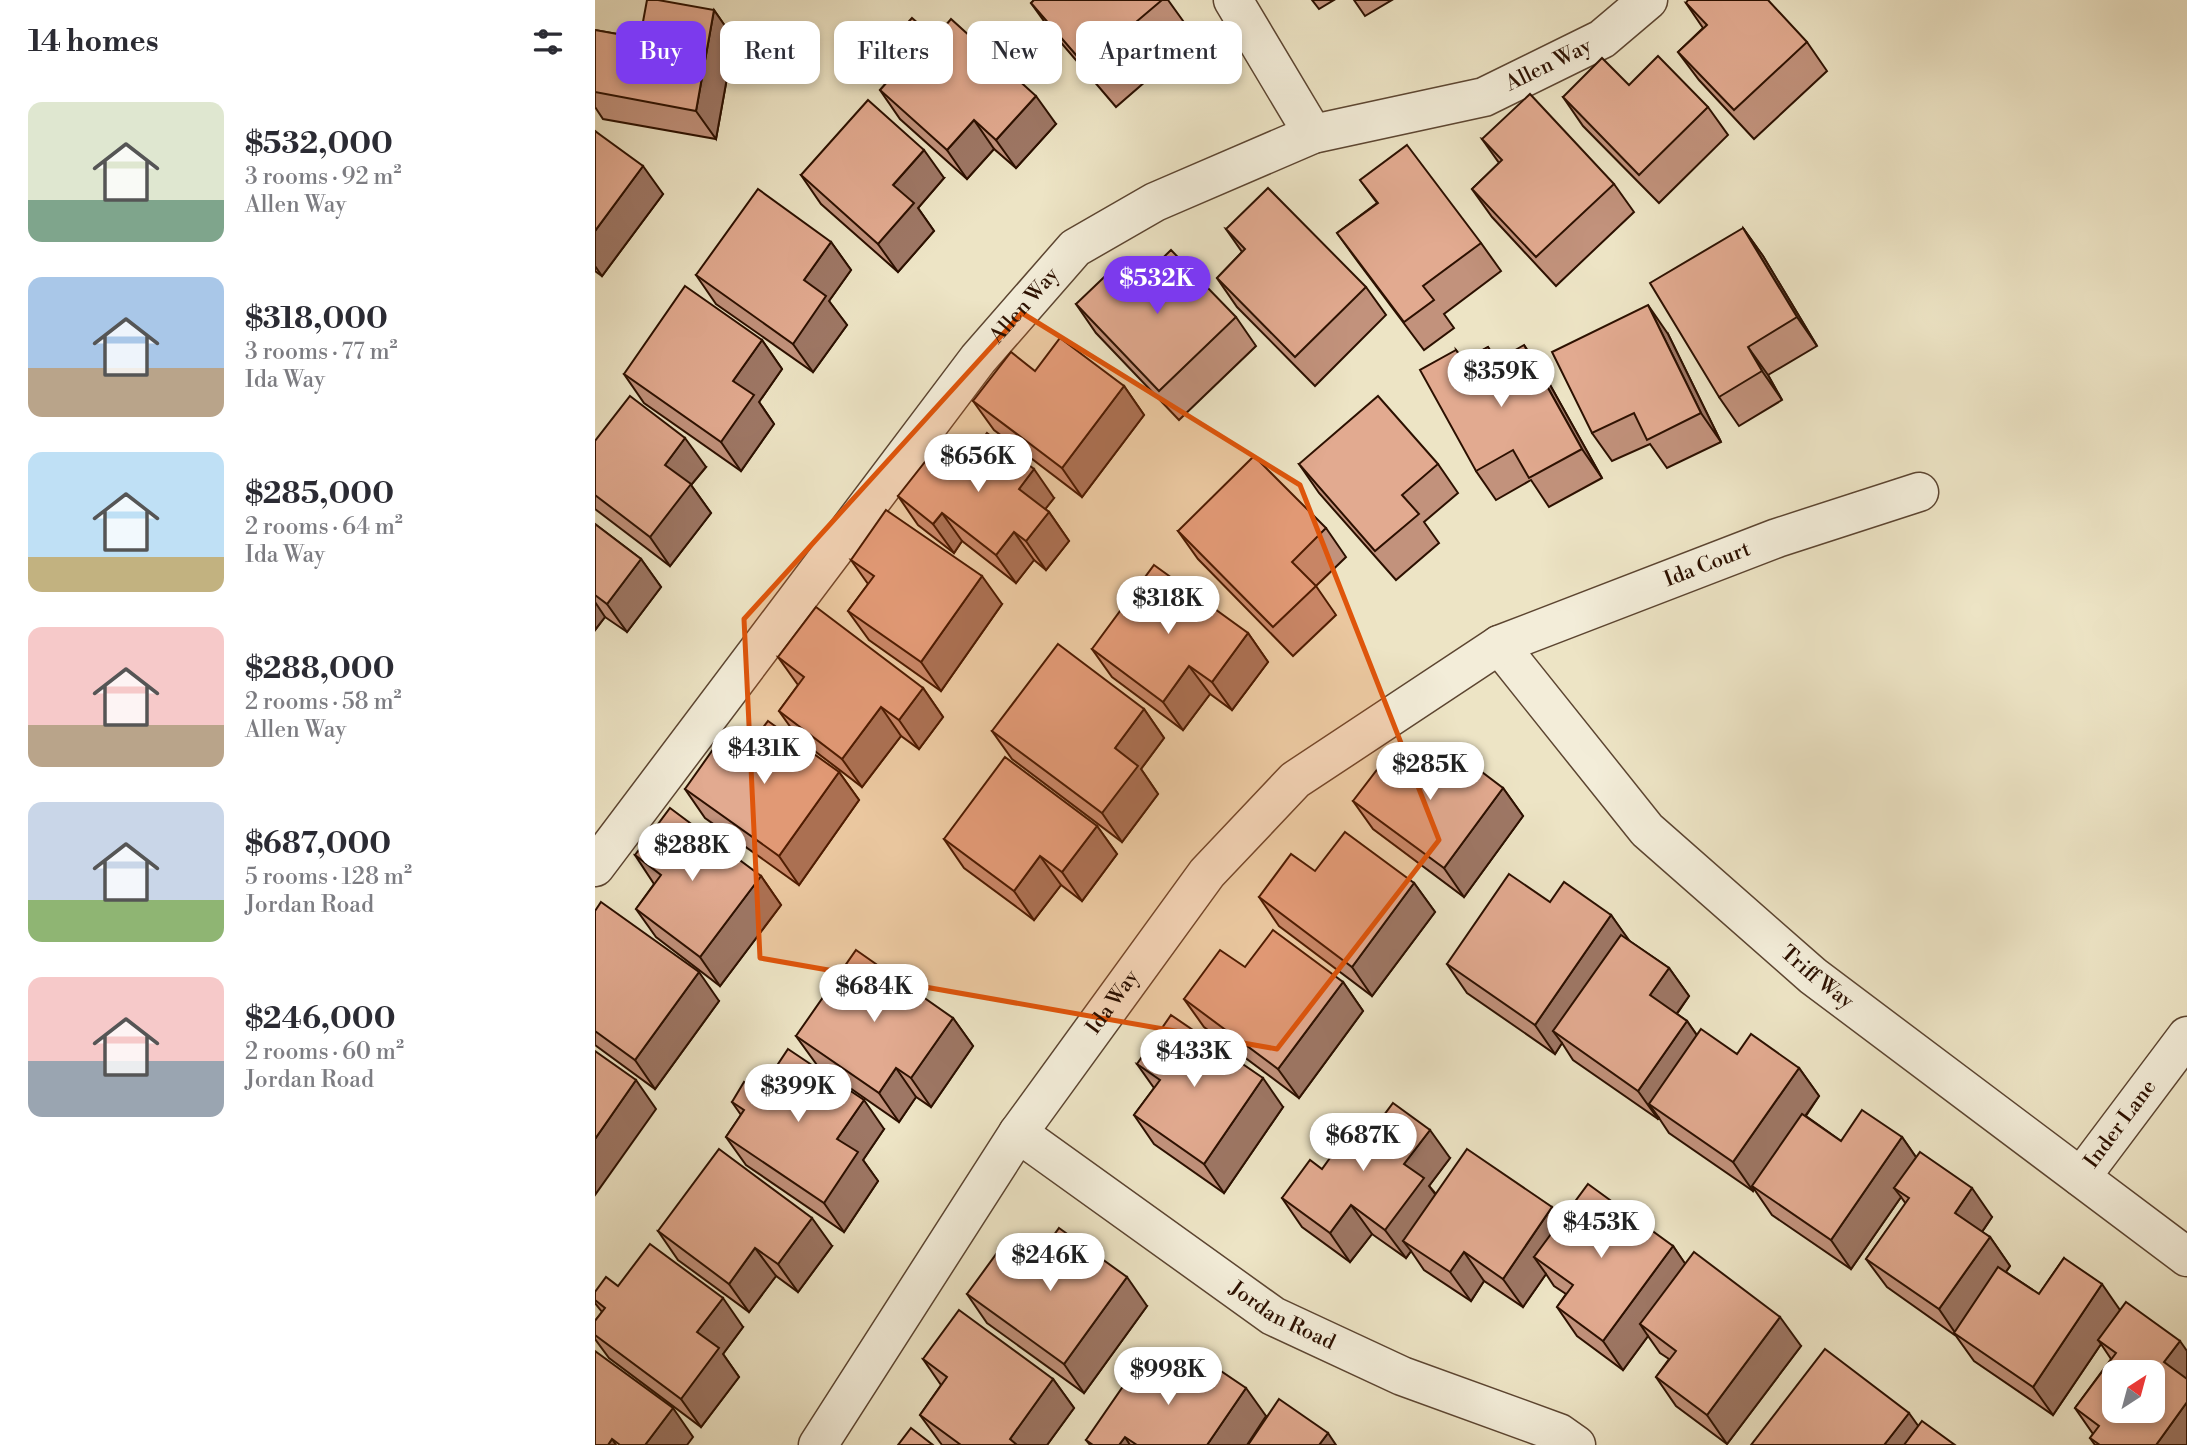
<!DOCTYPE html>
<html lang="en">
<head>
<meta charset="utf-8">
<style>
  body { margin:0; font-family:"Libre Bodoni",serif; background:#f7f7f7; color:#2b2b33; height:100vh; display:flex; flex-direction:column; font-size:26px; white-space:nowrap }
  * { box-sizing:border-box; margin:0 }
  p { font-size:23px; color:#7c7c81 }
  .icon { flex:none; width:38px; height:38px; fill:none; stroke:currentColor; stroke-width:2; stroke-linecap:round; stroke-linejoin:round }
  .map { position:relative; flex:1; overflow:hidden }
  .panel { display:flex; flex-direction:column; background:#fff; width:595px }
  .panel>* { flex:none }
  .top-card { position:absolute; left:21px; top:21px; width:665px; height:63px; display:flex; gap:14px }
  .needle { width:46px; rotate:36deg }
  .buttons { position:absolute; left:1507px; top:1360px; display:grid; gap:14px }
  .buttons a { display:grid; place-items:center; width:63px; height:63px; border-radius:14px; background:#fff; box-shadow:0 4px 10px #0003; font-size:35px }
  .price { position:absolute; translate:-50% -60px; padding:0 16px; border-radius:24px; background:#fff; color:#222; font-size:23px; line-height:46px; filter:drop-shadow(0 2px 4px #0008) }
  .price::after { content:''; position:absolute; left:50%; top:42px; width:21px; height:16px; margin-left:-10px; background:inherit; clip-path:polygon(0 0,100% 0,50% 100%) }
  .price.active { background:#7c3aed; color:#fff }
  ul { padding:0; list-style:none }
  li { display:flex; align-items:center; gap:21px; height:175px; padding:0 28px }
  li span { display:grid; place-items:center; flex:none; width:196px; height:140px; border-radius:14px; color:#555 }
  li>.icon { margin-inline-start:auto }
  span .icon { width:84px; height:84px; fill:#fffc; stroke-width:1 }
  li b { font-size:30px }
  h2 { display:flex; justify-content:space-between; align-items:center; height:84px; padding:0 28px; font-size:30px }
  .pill { padding:0 24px; border-radius:14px; background:#fff; box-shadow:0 4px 10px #0003; font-size:24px; line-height:63px }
  .pill.active { background:#7c3aed; color:#fff }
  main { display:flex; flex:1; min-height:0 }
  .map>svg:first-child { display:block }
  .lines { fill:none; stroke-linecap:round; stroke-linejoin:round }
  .street-casing { stroke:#5c4531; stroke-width:41 }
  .street { stroke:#f3edd9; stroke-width:38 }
  .wall { fill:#c2927c; stroke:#2c1000; stroke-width:2 }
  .shaded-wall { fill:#9e7765; stroke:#2c1000; stroke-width:2 }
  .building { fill:#e2aa90; stroke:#2c1000; stroke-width:2; fill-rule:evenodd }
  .marked { fill:#df550b; fill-opacity:0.2; stroke:#df550b; stroke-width:5; stroke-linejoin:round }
  .labels { text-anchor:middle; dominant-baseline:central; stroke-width:7; stroke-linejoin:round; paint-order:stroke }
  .street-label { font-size:21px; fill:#2c1000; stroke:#f3edd9 }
</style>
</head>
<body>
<main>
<section class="panel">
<h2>14 homes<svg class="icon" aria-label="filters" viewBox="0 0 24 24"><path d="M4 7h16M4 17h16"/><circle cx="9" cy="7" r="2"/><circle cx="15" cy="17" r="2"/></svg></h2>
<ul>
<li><span style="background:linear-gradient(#dfe7d0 70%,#7fa58c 0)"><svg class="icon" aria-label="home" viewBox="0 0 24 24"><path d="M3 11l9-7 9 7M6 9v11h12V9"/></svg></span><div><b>$532,000</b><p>3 rooms · 92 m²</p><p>Allen Way</p></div></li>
<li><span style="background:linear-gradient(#a9c7e8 65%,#b9a48a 0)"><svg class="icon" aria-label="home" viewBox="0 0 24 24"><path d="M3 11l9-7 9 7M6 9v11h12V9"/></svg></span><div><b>$318,000</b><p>3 rooms · 77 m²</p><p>Ida Way</p></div></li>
<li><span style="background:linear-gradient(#bfe0f5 75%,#c2b280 0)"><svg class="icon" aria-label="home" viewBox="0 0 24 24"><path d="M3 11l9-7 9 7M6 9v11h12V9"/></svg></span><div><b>$285,000</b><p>2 rooms · 64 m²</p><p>Ida Way</p></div></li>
<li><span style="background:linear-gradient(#f6c9c9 70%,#b9a48a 0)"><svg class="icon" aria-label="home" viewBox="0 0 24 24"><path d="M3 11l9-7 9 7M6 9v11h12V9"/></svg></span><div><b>$288,000</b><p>2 rooms · 58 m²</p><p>Allen Way</p></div></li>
<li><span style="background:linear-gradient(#c9d6e8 70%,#8fb573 0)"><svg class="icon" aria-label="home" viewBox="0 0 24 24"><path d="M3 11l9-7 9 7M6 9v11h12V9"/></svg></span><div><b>$687,000</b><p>5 rooms · 128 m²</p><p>Jordan Road</p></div></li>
<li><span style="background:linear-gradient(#f6c9c9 60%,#9aa5b1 0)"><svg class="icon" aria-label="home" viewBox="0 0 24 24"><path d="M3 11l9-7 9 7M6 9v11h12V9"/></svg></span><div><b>$246,000</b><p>2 rooms · 60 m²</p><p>Jordan Road</p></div></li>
</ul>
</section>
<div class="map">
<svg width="1592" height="1445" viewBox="0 0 1592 1445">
  <rect width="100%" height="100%" fill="#ede4c5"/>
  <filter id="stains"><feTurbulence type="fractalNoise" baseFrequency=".00286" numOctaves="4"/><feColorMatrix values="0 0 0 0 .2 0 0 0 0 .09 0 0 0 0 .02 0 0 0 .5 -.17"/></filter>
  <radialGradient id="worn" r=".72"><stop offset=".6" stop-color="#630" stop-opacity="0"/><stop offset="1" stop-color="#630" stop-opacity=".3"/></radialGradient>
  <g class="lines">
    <g class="street-casing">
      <g id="street">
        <polyline points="638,0 718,134"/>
        <path id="s1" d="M904,645L1052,830L1218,976L1592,1257"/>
        <path id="s2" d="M0,867L383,359L480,248L560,202L718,134L889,97L1007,39L1053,0"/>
        <path id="s3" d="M423,1133L678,1316L807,1376L964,1433L981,1445"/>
        <path id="s4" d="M1486,1177L1592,1036"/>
        <path id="s5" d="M223,1445L423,1133L612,873L700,780L904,645L1182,538L1324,492"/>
      </g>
    </g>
    <use href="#street" class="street"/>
  </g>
  <g class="wall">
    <polygon points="439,0 573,0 591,25 550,61 559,74 521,107 456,31 436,3"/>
    <polygon points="717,0 739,0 724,9"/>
    <polygon points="759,0 797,0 770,16"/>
    <polygon points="1091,3 1212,42 1232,71 1159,139 1104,80 1083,52 1108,28"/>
    <polygon points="119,10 139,39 121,139 8,119 0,107 0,30 45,38"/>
    <polygon points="340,38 461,124 421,168 399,149 372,179 305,119 285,90 297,77 282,56"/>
    <polygon points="1034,85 1113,107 1133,135 1064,203 988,126 968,97"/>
    <polygon points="0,131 68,194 7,276 0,271"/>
    <polygon points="887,139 1019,184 1039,212 961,286 897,217 877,189 904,163"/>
    <polygon points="206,175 349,178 323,208 339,231 303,272 226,204"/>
    <polygon points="765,180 886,243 906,271 849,314 859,328 829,350 763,262 742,233 782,203"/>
    <polygon points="1148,228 1168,256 1222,346 1173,375 1187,400 1144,426 1124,397"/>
    <polygon points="631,229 771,287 791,315 720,386 642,307 622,278 647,252"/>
    <polygon points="236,242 256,270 234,301 252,325 218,372 121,304 101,275"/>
    <polygon points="544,281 641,317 661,346 584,420 501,333 481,304"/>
    <polygon points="1073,334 1126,442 1072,468 1055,444 1017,461 997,433"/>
    <polygon points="167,340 187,369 164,402 179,424 146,471 49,403 29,374"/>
    <polygon points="893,347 902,360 949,374 1007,478 954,507 936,480 901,500 881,471 861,350 869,360"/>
    <polygon points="440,371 529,386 549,415 487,497 399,430 378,401"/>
    <polygon points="0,441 111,467 96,485 116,513 75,566 0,509"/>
    <polygon points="704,464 843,464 863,493 829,522 844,543 801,580 724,493"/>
    <polygon points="366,467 459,498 450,509 454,512 474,541 451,570 439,560 421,583 367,541 359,553 323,525 303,496"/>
    <polygon points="0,524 46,559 66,587 32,632 10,617 0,630"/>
    <polygon points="731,528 751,557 721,586 741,615 698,656 603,559 583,531"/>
    <polygon points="256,560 407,604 346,691 274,640 253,611 273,584"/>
    <polygon points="653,633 673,662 637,710 615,694 588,730 517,677 497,649"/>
    <polygon points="183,657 328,688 348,717 324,749 306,736 267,787 204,739 184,711 203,685"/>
    <polygon points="549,709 569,738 546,769 563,794 527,842 417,759 397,731"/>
    <polygon points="146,757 244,772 264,800 204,885 110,818 90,789"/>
    <polygon points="825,777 908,788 928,816 869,897 778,829 758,801"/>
    <polygon points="502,826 522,854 487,901 466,885 439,920 369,868 349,839"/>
    <polygon points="40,855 166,876 186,905 125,986 61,937 41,909 59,884"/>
    <polygon points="720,871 819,883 840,912 777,996 684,926 664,897"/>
    <polygon points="955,902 1016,915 1033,940 1074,968 1094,996 1082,1014 1092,1021 1102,1035 1142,1054 1204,1068 1224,1096 1211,1116 1246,1141 1307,1137 1321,1157 1397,1217 1387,1232 1395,1237 1415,1266 1411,1272 1444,1294 1469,1258 1592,1445 1500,1445 1495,1438 1498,1434 1480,1408 1516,1359 1506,1344 1458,1415 1379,1361 1361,1336 1292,1287 1271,1259 1311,1204 1306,1197 1256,1269 1177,1215 1159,1189 1158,1191 1074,1133 1064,1118 1063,1119 978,1060 967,1043 960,1054 872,993 852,964"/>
    <polygon points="0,911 124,1001 60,1089 0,1045"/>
    <polygon points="650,967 748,982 768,1011 704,1098 609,1027 589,999"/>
    <polygon points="358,1018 378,1046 336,1107 321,1097 304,1122 222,1065 201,1036"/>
    <polygon points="542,1064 688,1107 629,1193 559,1144 539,1115 559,1088"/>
    <polygon points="159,1089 289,1129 268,1160 283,1181 249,1232 151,1165 131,1137 146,1115 137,1102"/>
    <polygon points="780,1127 855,1158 834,1186 841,1194 966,1220 1078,1246 1090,1264 1206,1346 1132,1444 1081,1406 1061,1377 1074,1359 1065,1353 1053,1336 1028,1370 982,1336 962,1307 971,1294 959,1286 951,1274 928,1307 889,1281 876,1301 829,1270 816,1251 811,1258 777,1234 755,1262 707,1227 687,1198 727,1169"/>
    <polygon points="63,1231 237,1246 203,1292 181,1276 154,1312 83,1260"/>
    <polygon points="436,1267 552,1306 489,1393 392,1323 372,1294"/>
    <polygon points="23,1286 148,1327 128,1354 144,1377 106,1427 14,1358 0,1339 0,1321 7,1312 0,1303 0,1292"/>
    <polygon points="328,1359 458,1379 479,1408 452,1445 347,1445 325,1415 346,1385"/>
    <polygon points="588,1382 671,1416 652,1445 495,1445 491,1440"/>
  </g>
  <g class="shaded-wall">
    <polygon points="119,10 139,39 121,139 101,111"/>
    <polygon points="441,96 461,124 421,168 401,140"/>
    <polygon points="379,120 399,149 372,179 352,150"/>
    <polygon points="329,150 349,178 323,208 339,231 303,272 283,244 298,185"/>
    <polygon points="48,166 68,194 7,276 0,266 0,231"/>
    <polygon points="1148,228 1168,256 1222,346 1202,317"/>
    <polygon points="236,242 256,270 234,301 252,325 218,372 198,344 209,280"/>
    <polygon points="1053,305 1073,334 1126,442 1106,413"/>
    <polygon points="167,340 187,369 164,402 179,424 146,471 126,442 138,381"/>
    <polygon points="929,345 949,374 1007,478 987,449"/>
    <polygon points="1153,347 1173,375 1187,400 1167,371"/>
    <polygon points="529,386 549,415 487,497 467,468"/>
    <polygon points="90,438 111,467 96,485 116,513 75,566 55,537 70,465"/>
    <polygon points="439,469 459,498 444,517 424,489"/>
    <polygon points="454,512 474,541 451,570 431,541"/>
    <polygon points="347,513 367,541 359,553 338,524"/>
    <polygon points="419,532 439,560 421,583 401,555"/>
    <polygon points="46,559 66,587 32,632 12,604"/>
    <polygon points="387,576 407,604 346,691 326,662"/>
    <polygon points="0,602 10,617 0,630"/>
    <polygon points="653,633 673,662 637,710 617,682"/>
    <polygon points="594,666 615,694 588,730 568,702"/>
    <polygon points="328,688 348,717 324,749 304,720"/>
    <polygon points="286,707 306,736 267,787 247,759"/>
    <polygon points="549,709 569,738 546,769 563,794 527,842 507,813 520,748"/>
    <polygon points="244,772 264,800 204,885 184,856"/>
    <polygon points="908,788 928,816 869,897 849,868"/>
    <polygon points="502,826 522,854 487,901 467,872"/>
    <polygon points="445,856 466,885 439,920 419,891"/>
    <polygon points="166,876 186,905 125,986 105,957"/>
    <polygon points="819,883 840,912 777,996 757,967"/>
    <polygon points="1016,915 1036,943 958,1031 967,1043 960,1054 940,1025"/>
    <polygon points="1074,968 1094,996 1075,1023 1055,995"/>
    <polygon points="104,972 124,1001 60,1089 40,1060"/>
    <polygon points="748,982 768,1011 704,1098 683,1069"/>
    <polygon points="358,1018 378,1046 336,1107 316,1078"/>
    <polygon points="1092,1021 1112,1050 1054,1104 1064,1118 1063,1119 1043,1091"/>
    <polygon points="301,1068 321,1097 304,1122 284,1093"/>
    <polygon points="1204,1068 1224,1096 1160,1188 1157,1186 1159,1189 1158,1191 1138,1162"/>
    <polygon points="668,1078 688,1107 629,1193 609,1164"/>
    <polygon points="41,1080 61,1109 0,1195 0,1139"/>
    <polygon points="269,1100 289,1129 268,1160 283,1181 249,1232 229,1203 242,1139"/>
    <polygon points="835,1130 855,1158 834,1186 849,1206 808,1241 816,1251 811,1258 790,1230 809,1164"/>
    <polygon points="1307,1137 1327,1166 1299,1188 1306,1197 1256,1269 1236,1240"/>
    <polygon points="1377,1188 1397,1217 1380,1242 1360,1213"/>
    <polygon points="756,1205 777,1234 755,1262 735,1233"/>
    <polygon points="957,1207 977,1236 939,1257 951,1274 928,1307 908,1279"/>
    <polygon points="217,1218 237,1246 203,1292 183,1264"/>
    <polygon points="1395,1237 1415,1266 1365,1337 1361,1334 1344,1309"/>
    <polygon points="1078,1246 1098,1275 1045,1324 1053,1336 1028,1370 1008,1341"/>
    <polygon points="160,1248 181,1276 154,1312 134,1284"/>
    <polygon points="869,1252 889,1281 876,1301 855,1272"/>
    <polygon points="532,1277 552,1306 489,1393 469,1364"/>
    <polygon points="1507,1284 1527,1313 1503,1340 1506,1344 1458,1415 1438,1387"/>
    <polygon points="128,1298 148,1327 128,1354 144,1377 106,1427 86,1399 102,1332"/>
    <polygon points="1185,1317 1206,1346 1132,1444 1112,1415"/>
    <polygon points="1585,1341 1592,1351 1592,1387 1569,1362"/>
    <polygon points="458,1379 479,1408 452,1445 418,1445 415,1439"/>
    <polygon points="651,1388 671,1416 652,1445 612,1445"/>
    <polygon points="1592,1402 1592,1445 1561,1445"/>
    <polygon points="78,1408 98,1437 92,1445 50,1445"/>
    <polygon points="1314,1413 1334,1441 1331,1445 1289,1445"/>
    <polygon points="733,1433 741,1445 724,1445"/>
    <polygon points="530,1437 535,1445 524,1445"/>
    <polygon points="17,1439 21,1445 13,1445"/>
  </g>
  <g class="building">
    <polygon points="52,0 63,0 119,10 101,111 0,92 0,30 45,38"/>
    <polygon points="439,0 567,0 528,33 539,46 501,78 436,3"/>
    <polygon points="1093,0 1173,0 1212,42 1139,110 1083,52 1112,25 1091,3"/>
    <polygon points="317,18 340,38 356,19 441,96 401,140 379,120 352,150 285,90 301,72 282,56"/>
    <polygon points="1063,56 1113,107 1044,175 968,97 1007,58 1034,85"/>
    <polygon points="935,94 1019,184 941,257 877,189 907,160 887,139"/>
    <polygon points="273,100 329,150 298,185 319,203 283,244 206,175"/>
    <polygon points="0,131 48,166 0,231"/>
    <polygon points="812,145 886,243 828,286 839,300 809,322 742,233 783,203 765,180"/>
    <polygon points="673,188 771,287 700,357 622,278 650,249 631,229"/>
    <polygon points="163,189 236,242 209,280 231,296 198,344 101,275"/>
    <polygon points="1148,228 1202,317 1153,347 1167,371 1124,397 1055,283"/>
    <polygon points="576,250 641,317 564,391 481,304 526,261 544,281"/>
    <polygon points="90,286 167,340 138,381 159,395 126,442 29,374"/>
    <polygon points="1053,305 1106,413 1052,440 1039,413 997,433 957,352"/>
    <polygon points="465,338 529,386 467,468 378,401 416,352 440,371"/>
    <polygon points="929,345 987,449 934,478 918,450 881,471 825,370 861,350 868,361 893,347 901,361"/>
    <polygon points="35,396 90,438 70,465 96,484 55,537 0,495 0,441"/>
    <polygon points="783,396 843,464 807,495 824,514 780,551 704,464"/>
    <polygon points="392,433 439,469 424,489 454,512 431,541 419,532 401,555 347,513 338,524 303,496 341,448 366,467"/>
    <polygon points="659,456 731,528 697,562 721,586 678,627 583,531"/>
    <polygon points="291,510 387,576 326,662 253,611 279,576 256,560"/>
    <polygon points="0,524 46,559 12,604 0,595"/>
    <polygon points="559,565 653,633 617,682 594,666 568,702 497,649"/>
    <polygon points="221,607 328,688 304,720 286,707 247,759 184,711 209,677 183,657"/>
    <polygon points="463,644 549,709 520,748 543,766 507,813 397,731"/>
    <polygon points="173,721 244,772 184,856 90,789 124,741 146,757"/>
    <polygon points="850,744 908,788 849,868 758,801 794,754 825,777"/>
    <polygon points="410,757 502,826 467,872 445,856 419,891 349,839"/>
    <polygon points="75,808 166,876 105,957 41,909 66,875 40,855"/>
    <polygon points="750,832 819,883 757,967 664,897 696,854 720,871"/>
    <polygon points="914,874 955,902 969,882 1016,915 940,1025 852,964"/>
    <polygon points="6,902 104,972 40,1060 0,1031 0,911"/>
    <polygon points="678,930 748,982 683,1069 589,999 625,950 650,967"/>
    <polygon points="1026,935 1074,968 1055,995 1092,1021 1043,1091 958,1031"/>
    <polygon points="261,950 358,1018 316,1078 301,1068 284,1093 201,1036"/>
    <polygon points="576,1015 668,1078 609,1164 539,1115 565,1080 542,1064"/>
    <polygon points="1106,1029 1142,1054 1156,1034 1204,1068 1138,1162 1054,1104"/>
    <polygon points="193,1049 269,1100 242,1139 263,1152 229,1203 131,1137 149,1110 137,1102 149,1082 159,1089 174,1066 179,1070"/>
    <polygon points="0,1051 41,1080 0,1139"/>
    <polygon points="798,1103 835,1130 809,1164 829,1178 790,1230 756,1205 735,1233 687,1198 715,1160 727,1169 765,1116 780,1127"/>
    <polygon points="1267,1110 1307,1137 1236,1240 1157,1186 1207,1114 1246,1141"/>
    <polygon points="124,1149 217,1218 183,1264 160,1248 134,1284 63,1231"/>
    <polygon points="872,1149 957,1207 908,1279 869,1252 855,1272 808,1241"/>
    <polygon points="1325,1152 1377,1188 1360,1213 1395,1237 1344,1309 1271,1259 1314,1198 1299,1188"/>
    <polygon points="993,1184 1078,1246 1008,1341 962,1307 978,1285 939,1257"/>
    <polygon points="464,1228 532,1277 469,1364 372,1294 407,1246 436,1267"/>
    <polygon points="55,1244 128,1298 102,1332 124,1348 86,1399 0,1335 0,1321 10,1308 0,1300 0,1292 11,1277 23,1286"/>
    <polygon points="1099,1252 1185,1317 1112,1415 1061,1377 1081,1351 1045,1324"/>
    <polygon points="1469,1258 1507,1284 1438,1387 1359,1333 1403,1267 1444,1294"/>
    <path d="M1531,1302L1585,1341L1569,1362L1592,1379V1402L1561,1445H1505L1495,1438L1504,1426L1480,1408L1521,1353L1503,1340ZM1519,1372H1558V1410H1519Z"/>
    <polygon points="364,1310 458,1379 415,1439 422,1445 366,1445 325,1415 352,1377 328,1359"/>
    <polygon points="1230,1349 1314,1413 1289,1445 1156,1445"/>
    <polygon points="0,1351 78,1408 50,1445 25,1445 17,1439 13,1445 0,1445"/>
    <polygon points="549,1356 588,1382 605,1357 651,1388 612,1445 542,1445 530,1437 524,1445 498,1445 491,1440"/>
    <polygon points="684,1399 733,1433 724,1445 653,1445"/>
    <polygon points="1327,1421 1360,1445 1309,1445"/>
    <polygon points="316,1428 338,1445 303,1445"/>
  </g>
  <path class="marked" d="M427,313L705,485L844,840L682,1049L165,958L149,619Z"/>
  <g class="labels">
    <g class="street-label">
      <text stroke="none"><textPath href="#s2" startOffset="1295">Allen Way</textPath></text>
      <text stroke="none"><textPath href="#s2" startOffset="707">Allen Way</textPath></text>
      <text stroke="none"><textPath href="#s5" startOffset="1288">Ida Court</textPath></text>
      <text stroke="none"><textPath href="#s1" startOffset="462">Triff Way</textPath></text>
      <text stroke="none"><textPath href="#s5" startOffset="532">Ida Way</textPath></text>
      <text stroke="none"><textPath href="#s4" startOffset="66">Inder Lane</textPath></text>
      <text stroke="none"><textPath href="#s3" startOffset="322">Jordan Road</textPath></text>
    </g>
  </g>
  <rect width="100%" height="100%" filter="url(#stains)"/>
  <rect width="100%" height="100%" fill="url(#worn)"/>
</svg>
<div class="buttons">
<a><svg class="needle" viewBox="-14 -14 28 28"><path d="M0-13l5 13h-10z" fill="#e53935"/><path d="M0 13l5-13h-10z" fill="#7c7c81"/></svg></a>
</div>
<b class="price active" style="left:562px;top:316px">$532K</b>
<b class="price" style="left:906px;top:409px">$359K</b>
<b class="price" style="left:383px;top:494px">$656K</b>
<b class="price" style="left:573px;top:636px">$318K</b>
<b class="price" style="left:169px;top:786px">$431K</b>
<b class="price" style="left:835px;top:802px">$285K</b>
<b class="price" style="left:97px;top:883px">$288K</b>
<b class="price" style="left:279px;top:1024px">$684K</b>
<b class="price" style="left:599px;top:1089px">$433K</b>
<b class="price" style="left:203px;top:1124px">$399K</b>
<b class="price" style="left:768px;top:1173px">$687K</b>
<b class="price" style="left:1006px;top:1260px">$453K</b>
<b class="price" style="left:455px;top:1293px">$246K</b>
<b class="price" style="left:573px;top:1407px">$998K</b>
<div class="top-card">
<a class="pill active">Buy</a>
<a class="pill">Rent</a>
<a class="pill">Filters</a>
<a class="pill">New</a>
<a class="pill">Apartment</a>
</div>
</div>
</main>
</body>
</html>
